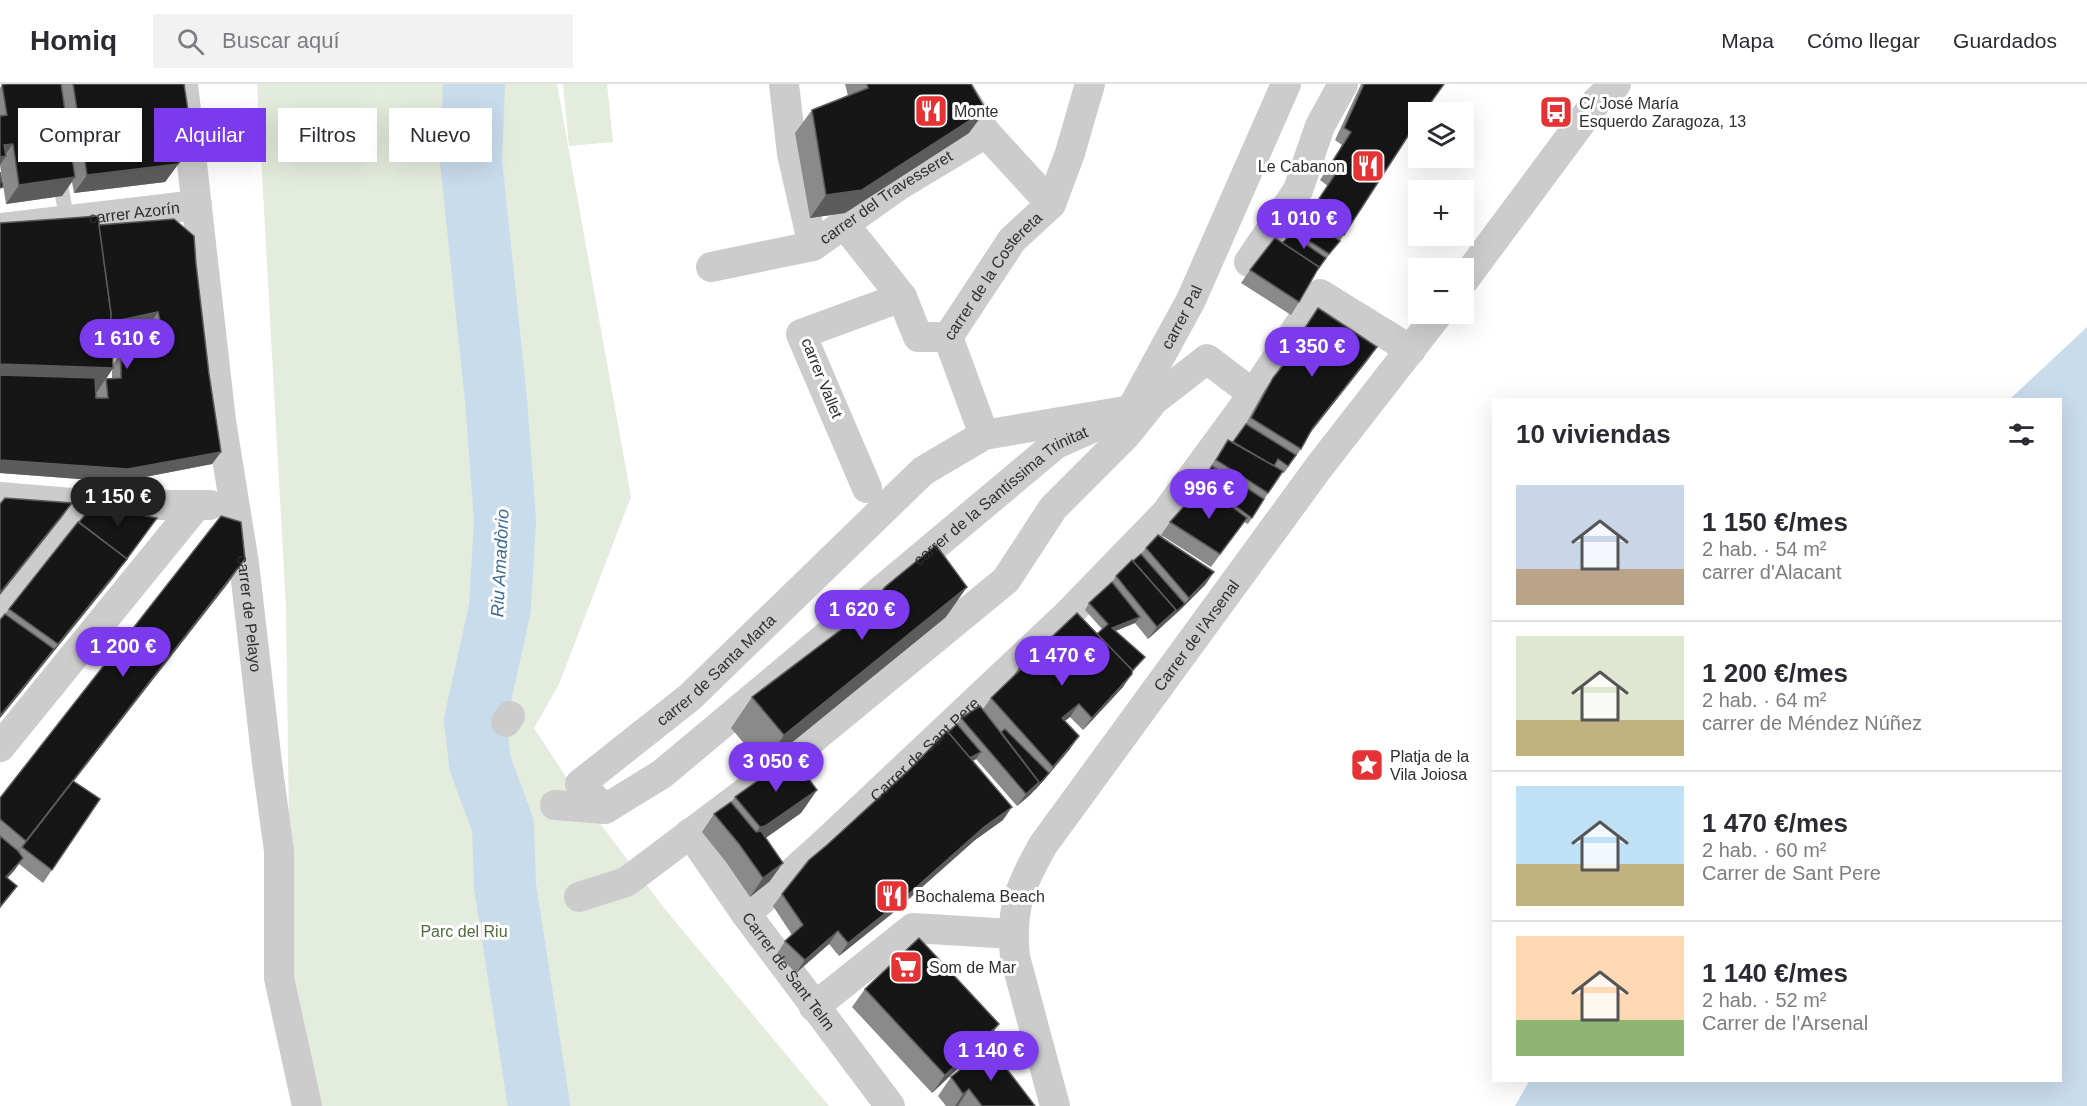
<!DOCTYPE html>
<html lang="es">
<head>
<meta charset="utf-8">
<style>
  body { margin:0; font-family:Helvetica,sans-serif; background:#f2f2f3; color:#2b2b33; height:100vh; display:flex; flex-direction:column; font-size:22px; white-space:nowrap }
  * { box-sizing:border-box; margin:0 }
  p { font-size:20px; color:#7c7c81 }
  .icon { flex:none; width:33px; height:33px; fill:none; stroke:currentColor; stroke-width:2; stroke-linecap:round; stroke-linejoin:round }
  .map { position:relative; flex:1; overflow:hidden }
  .panel { position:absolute; left:1492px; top:314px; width:570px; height:684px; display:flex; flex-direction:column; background:#fff; border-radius:0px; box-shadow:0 6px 24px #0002 }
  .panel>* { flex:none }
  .banner { position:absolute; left:18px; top:24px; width:570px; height:54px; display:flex; gap:12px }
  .fabs { position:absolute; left:1408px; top:18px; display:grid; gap:12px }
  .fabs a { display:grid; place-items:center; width:66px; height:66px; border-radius:0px; background:#fff; box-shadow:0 6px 24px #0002; font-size:30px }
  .price { position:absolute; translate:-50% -51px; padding:0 14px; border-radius:21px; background:#7c3aed; color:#fff; font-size:20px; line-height:39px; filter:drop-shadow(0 2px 3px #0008) }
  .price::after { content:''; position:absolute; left:50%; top:36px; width:18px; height:14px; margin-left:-9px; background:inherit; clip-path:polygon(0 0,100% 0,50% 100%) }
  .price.on { background:#222; color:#fff }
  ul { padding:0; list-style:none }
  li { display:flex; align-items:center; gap:18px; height:150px; padding:0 24px }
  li+li { border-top:2px solid #e1e1e2 }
  li span { display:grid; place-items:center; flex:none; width:168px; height:120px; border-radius:0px; color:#555 }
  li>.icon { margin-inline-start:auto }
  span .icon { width:72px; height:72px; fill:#fffc; stroke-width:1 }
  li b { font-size:26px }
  h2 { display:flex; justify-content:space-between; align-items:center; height:72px; padding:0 24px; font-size:26px }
  .tag { padding:0 21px; border-radius:0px; background:#fff; box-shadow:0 6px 24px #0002; font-size:21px; line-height:54px }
  .tag.on { background:#7c3aed; color:#fff }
  header { display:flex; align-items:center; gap:36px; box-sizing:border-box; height:84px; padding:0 30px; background:#fff; border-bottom:2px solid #e1e1e2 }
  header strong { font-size:28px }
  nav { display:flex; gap:33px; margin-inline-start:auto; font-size:21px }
  .search { width:420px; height:54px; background:#f2f2f3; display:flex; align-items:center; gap:15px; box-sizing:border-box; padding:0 21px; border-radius:0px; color:#7c7c81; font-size:22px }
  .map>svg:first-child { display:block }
  .green { fill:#e4ecdd }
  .water { fill:#c9dcec }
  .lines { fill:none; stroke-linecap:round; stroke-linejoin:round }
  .river { stroke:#c9dcec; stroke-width:62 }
  .lane { stroke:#ccc; stroke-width:15 }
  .street { stroke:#ccc; stroke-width:30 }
  .wall { fill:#8a8a8a; fill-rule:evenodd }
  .shaded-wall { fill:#5c5c5c }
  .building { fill:#161616; stroke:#5c5c5c; stroke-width:1.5 }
  .labels { text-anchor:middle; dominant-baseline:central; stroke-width:6; stroke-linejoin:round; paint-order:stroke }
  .poi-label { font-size:16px; fill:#2f2f2f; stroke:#fff; text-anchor:start }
  .street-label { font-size:16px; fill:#2f2f2f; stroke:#fff }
  .park-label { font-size:16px; fill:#4f6a3c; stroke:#fff }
  .water-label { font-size:18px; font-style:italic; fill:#3d6b91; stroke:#fff }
</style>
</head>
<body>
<header>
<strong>Homiq</strong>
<div class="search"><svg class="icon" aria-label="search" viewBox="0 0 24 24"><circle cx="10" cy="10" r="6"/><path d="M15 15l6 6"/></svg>Buscar aquí</div>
<nav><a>Mapa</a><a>Cómo llegar</a><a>Guardados</a></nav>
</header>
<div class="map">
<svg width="2087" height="1022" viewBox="0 0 2087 1022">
  <rect width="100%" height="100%" fill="#fff"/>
  <g class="green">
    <polygon points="257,0 557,0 631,413 559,600 534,644 574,705 664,824 829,1022 317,1022 291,887 286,524"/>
    <polygon points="563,0 607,0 613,58 569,62"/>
  </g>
  <polygon class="water" points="2087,243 2087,1022 1515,1022 1530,996 2061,996 2061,315 2010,315"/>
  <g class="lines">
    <polyline class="river" points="474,0 471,77 496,316 505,436 500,524 475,637 480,679 503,742 505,802 539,1022"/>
    <polyline class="lane" points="59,92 67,136"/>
    <g class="street">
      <path id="s1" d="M183,0L221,337L244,479L267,679L279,767V894L307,1022"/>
      <polyline points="784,0 792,70 813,162"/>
      <polyline points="955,0 986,49 1051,120"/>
      <polyline points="844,140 902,213 918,253 948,253"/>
      <path id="s2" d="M0,144L197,121"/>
      <polyline points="1249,178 1298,106 1320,42 1343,0"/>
      <path id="s3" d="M711,183L813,162L898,102L986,49"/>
      <polyline points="1464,196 1597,17 1616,0"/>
      <path id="s4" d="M948,253L1012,156L1051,120L1070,69L1090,0"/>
      <polyline points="948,253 984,351"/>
      <polyline points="867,404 801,250 902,213"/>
      <polyline points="0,413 96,421 210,421"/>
      <polyline points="0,521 80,420"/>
      <polyline points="506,638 510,632"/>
      <polyline points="0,663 196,422"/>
      <path id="s5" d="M555,721L605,725L662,690L1056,360L1153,317L1207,275L1253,310"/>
      <path id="s6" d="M605,725L580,700L690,613L923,387L984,351L1131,326L1191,216L1286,0"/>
      <path id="s7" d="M690,749L746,830L890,1022"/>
      <polyline points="579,813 626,798 775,686 1006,496 1053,424 1125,352 1150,321"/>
      <path id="s8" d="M746,830L824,760L1067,531L1165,430L1253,310L1320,210L1411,266"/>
      <polyline points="814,923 913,844 1013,850"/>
      <path id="s9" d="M1055,1022L1015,873C1010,824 1020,802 1043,761L1319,383L1438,230"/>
    </g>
  </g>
  <g class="wall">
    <polygon points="7,0 184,0 193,60 165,98 74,109 72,98 62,112 6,120 0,81 0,4 2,1"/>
    <polygon points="845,0 971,0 969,49 845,129 810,134 795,49 812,26 848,12"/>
    <polygon points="1361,0 1444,0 1419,28 1344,151 1316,188 1299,218 1291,231 1241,199 1250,186 1282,159 1292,151 1328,102 1320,96 1342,61 1335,56"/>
    <path d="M99,141L196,180L209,290L221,368L212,380L119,398L0,389ZM149,241L153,262L121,268L113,280L112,248ZM112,286V294L106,295Z"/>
    <polygon points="1318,224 1377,263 1309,350 1301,365 1284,389 1282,388 1248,440 1244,438 1211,483 1161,451 1170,438 1199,406 1198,405 1207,388 1228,356 1233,358 1243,345 1264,307 1280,285 1290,265"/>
    <polygon points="148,446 114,493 0,634 0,536 9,525"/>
    <polygon points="1146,464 1214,488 1205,501 1180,526 1148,555 1135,539 1116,547 1145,573 1132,588 1123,603 1083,646 1070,633 1065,637 1070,665 1044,696 1030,711 1017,722 976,675 973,677 1003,736 975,756 894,828 839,872 829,860 796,889 777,870 785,857 792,851 773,822 782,810 827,761 957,640 961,634 983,625 991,614 1010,596 1019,584 1097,550 1102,545 1085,526 1089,519 1112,498 1116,492 1141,470"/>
    <polygon points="229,498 74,697 100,715 43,799 19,780 7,794 17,802 0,824 0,714"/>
    <polygon points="946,533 763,682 731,644 752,613"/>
    <polygon points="817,706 801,729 766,754 770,797 750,813 726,778 702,748 714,730 731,718 735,713"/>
    <polygon points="865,905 999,940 986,958 932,1009 852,923"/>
    <polygon points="951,993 1035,1022 946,1022 938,1012"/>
  </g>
  <g class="shaded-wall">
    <polygon points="986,26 969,49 845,129 810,134 826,111"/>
    <polygon points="13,60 4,72 6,72 0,81 0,68 4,61"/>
    <polygon points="193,60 165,98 74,109 87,91"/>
    <polygon points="75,93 62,112 6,120 19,101"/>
    <polygon points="158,228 149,241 95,252 104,239"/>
    <polygon points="1377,263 1368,276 1303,358 1312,345"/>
    <polygon points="0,280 113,284 97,308 0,304"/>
    <polygon points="221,368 212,380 119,398 0,389 0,376"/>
    <polygon points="72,419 63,432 0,511 0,509"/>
    <polygon points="148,446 114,493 0,634 0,632 54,565"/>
    <polygon points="245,475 229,498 22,763 9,780 26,757"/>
    <polygon points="1214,488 1205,501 1180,526 1189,514"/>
    <polygon points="967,503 946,533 763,682 784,651"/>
    <polygon points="1185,520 1180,526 1148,555 1157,543 1176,526"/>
    <polygon points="1140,533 1135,539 1107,550 1112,544"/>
    <polygon points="1132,590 1123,603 1083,646 1092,634"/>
    <polygon points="1079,620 1070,633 1053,646 1062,634"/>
    <polygon points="1079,652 1070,665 1044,696 1030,711 1017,722 1026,710 1049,689"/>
    <polygon points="981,668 976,675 959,684 963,677"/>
    <polygon points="817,706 801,729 748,766 743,766 760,743"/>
    <polygon points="1012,723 1003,736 975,756 894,828 839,872 848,859 984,743"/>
    <polygon points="23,774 14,787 0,802 6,793"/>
    <polygon points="783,779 770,797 750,813 763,794"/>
    <polygon points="838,847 829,860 796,889 805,876"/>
    <polygon points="999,940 986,958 932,1009 945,991"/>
    <polygon points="969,1005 958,1022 955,1022 963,1010"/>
  </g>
  <g class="building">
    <polygon points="7,0 61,0 75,93 19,101 13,60 4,61 6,72 0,73 0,32 7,31 2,1"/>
    <polygon points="73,0 184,0 193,60 178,80 87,91"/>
    <polygon points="867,0 971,0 986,26 862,106 826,111 812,26 868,4"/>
    <polygon points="1364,0 1444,0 1424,28 1419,28 1419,35 1344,151 1311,127 1336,89 1329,83 1351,48 1344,44"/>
    <polygon points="0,88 3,103 0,104"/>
    <polygon points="98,132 111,229 113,284 0,280 0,139"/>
    <polygon points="1306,133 1340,157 1329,170 1295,148"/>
    <polygon points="174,135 194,152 196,180 209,290 221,368 128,385 0,376 0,291 95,294 96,314 108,314 106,295 121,294 121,268 165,260 158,228 111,238 111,229 99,141"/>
    <polygon points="1291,150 1326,174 1318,185 1319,183 1282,159"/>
    <polygon points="1275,154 1319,183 1299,218 1250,186"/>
    <polygon points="1318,224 1377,263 1312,345 1301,365 1251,334 1273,294 1287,276 1299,253"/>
    <polygon points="1246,340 1296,371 1288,382 1278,375 1274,382 1233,358"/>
    <polygon points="1228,356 1283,387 1268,409 1216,376"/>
    <polygon points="1212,382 1264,415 1252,434 1202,398"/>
    <polygon points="1203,401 1247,434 1220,470 1170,438"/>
    <polygon points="5,414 72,419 0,509 0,420"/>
    <polygon points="93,422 157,434 123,480 127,475 79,438"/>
    <polygon points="221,432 241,438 245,475 26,757 0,735 0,714"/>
    <polygon points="78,438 127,475 58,560 9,525"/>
    <polygon points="1158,451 1214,488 1189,514 1146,464"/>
    <polygon points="936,461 967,503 784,651 752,613 867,526 885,503"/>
    <polygon points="1141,470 1185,520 1171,532 1176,526 1133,477"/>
    <polygon points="1132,476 1176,526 1157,543 1116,492"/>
    <polygon points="1112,498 1140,533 1112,544 1145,573 1132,587 1132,586 1097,550 1108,540 1089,519"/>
    <polygon points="1077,529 1132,586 1132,590 1092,634 1079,620 1062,634 1079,652 1053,683 991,614 1020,586 1019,584"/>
    <polygon points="5,530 54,565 0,632 0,536"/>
    <polygon points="980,622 1039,698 1026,710 961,634"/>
    <polygon points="957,640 981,668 970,674 948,648"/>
    <polygon points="1005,645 1049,689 1035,705 1039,698 1001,648"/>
    <polygon points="947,647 1012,723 984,743 903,815 848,859 838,847 805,876 785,857 803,841 782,810 809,776 827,761 909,686"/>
    <polygon points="792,672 817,706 765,742 760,743 735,713"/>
    <polygon points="73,697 100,715 52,786 22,763"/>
    <polygon points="731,718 756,748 761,747 783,779 763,794 739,760 714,730"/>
    <polygon points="0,752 18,767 23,774 6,793 17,802 0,823"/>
    <polygon points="919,854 999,940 945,991 865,905"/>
    <polygon points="990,963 1035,1022 982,1022 969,1005 963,1010 951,993"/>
  </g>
  <defs>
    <g id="restaurant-square" transform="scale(1.725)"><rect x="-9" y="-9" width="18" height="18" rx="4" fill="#e53234" stroke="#fff"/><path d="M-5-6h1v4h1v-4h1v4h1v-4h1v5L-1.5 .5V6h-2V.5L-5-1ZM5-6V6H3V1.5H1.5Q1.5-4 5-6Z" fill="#fff"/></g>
    <g id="bus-square" transform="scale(1.725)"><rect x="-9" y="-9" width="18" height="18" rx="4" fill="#e53234" stroke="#fff"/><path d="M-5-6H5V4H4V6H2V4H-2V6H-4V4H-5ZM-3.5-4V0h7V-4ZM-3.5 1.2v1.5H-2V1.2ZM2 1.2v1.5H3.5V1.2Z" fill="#fff"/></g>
    <g id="sight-square" transform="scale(1.725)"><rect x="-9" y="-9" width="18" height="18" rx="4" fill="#e53234" stroke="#fff"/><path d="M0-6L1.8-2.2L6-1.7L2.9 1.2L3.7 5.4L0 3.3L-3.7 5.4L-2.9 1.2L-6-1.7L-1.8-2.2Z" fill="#fff"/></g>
    <g id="supermarket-square" transform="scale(1.725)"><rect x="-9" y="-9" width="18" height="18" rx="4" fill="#e53234" stroke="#fff"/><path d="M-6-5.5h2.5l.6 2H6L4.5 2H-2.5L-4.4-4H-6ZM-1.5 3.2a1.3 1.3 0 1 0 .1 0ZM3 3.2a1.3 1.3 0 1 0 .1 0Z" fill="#fff"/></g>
  </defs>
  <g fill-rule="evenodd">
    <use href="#restaurant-square" x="931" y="27"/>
    <use href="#bus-square" x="1556" y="28"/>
    <use href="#restaurant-square" x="1368" y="82"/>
    <use href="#sight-square" x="1367" y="681"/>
    <use href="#restaurant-square" x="892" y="812"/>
    <use href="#supermarket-square" x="906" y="883"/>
  </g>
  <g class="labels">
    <g class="poi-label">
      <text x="1579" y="19">C/ José María<tspan x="1579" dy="18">Esquerdo Zaragoza, 13</tspan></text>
      <text x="954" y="27">Monte</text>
      <text x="1345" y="82" text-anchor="end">Le Cabanon</text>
      <text x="1390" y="672">Platja de la<tspan x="1390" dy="18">Vila Joiosa</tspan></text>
      <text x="915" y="812">Bochalema Beach</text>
      <text x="929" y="883">Som de Mar</text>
    </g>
    <g class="street-label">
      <text stroke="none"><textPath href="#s3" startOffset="192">carrer del Travesseret</textPath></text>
      <text stroke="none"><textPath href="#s2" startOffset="135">carrer Azorín</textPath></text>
      <text stroke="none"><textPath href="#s4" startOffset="76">carrer de la Costereta</textPath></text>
      <text stroke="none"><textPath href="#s6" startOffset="826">carrer Pal</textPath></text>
      <text transform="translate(822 294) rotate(68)">carrer Vallet</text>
      <text stroke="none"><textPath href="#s5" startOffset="556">carrer de la Santíssima Trinitat</textPath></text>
      <text stroke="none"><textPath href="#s1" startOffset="534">carrer de Pelayo</textPath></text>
      <text stroke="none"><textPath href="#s9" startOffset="532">Carrer de l'Arsenal</textPath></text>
      <text stroke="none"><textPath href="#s6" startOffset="213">carrer de Santa Marta</textPath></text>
      <text stroke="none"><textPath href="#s8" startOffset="243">Carrer de Sant Pere</textPath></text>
      <text stroke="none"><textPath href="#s7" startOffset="170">Carrer de Sant Telm</textPath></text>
    </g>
    <g class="park-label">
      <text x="464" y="847">Parc del Riu</text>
    </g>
    <g class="water-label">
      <text transform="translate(500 479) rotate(-87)">Riu Amadòrio</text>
    </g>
  </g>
</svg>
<div class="fabs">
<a><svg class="icon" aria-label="layers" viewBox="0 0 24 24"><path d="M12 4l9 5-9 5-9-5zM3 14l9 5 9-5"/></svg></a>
<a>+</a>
<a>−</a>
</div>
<b class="price" style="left:1304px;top:166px">1 010 €</b>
<b class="price" style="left:127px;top:286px">1 610 €</b>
<b class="price" style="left:1312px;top:294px">1 350 €</b>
<b class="price" style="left:1209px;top:436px">996 €</b>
<b class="price on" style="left:118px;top:444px">1 150 €</b>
<b class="price" style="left:862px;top:557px">1 620 €</b>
<b class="price" style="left:123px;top:594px">1 200 €</b>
<b class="price" style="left:1062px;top:603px">1 470 €</b>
<b class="price" style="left:776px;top:709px">3 050 €</b>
<b class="price" style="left:991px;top:998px">1 140 €</b>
<div class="banner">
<a class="tag">Comprar</a>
<a class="tag on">Alquilar</a>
<a class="tag">Filtros</a>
<a class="tag">Nuevo</a>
</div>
<section class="panel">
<h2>10 viviendas<svg class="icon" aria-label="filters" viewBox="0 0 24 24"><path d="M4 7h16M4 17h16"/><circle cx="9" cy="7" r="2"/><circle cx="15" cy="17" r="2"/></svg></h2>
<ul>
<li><span style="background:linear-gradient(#c9d6e8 70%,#b9a48a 0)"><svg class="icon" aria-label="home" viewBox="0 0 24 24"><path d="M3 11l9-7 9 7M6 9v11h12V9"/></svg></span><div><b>1 150 €/mes</b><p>2 hab. · 54 m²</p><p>carrer d'Alacant</p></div></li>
<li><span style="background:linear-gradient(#dfe7d0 70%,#c2b280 0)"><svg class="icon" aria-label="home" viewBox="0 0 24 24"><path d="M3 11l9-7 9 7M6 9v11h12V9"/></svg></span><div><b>1 200 €/mes</b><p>2 hab. · 64 m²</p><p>carrer de Méndez Núñez</p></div></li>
<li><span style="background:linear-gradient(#bfe0f5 65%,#c2b280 0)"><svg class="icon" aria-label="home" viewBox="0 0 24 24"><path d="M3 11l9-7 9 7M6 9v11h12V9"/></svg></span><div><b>1 470 €/mes</b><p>2 hab. · 60 m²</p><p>Carrer de Sant Pere</p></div></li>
<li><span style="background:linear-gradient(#ffd9b3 70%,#8fb573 0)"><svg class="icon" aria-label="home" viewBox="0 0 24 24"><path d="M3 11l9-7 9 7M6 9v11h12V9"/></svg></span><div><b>1 140 €/mes</b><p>2 hab. · 52 m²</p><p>Carrer de l'Arsenal</p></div></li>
</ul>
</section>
</div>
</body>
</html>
